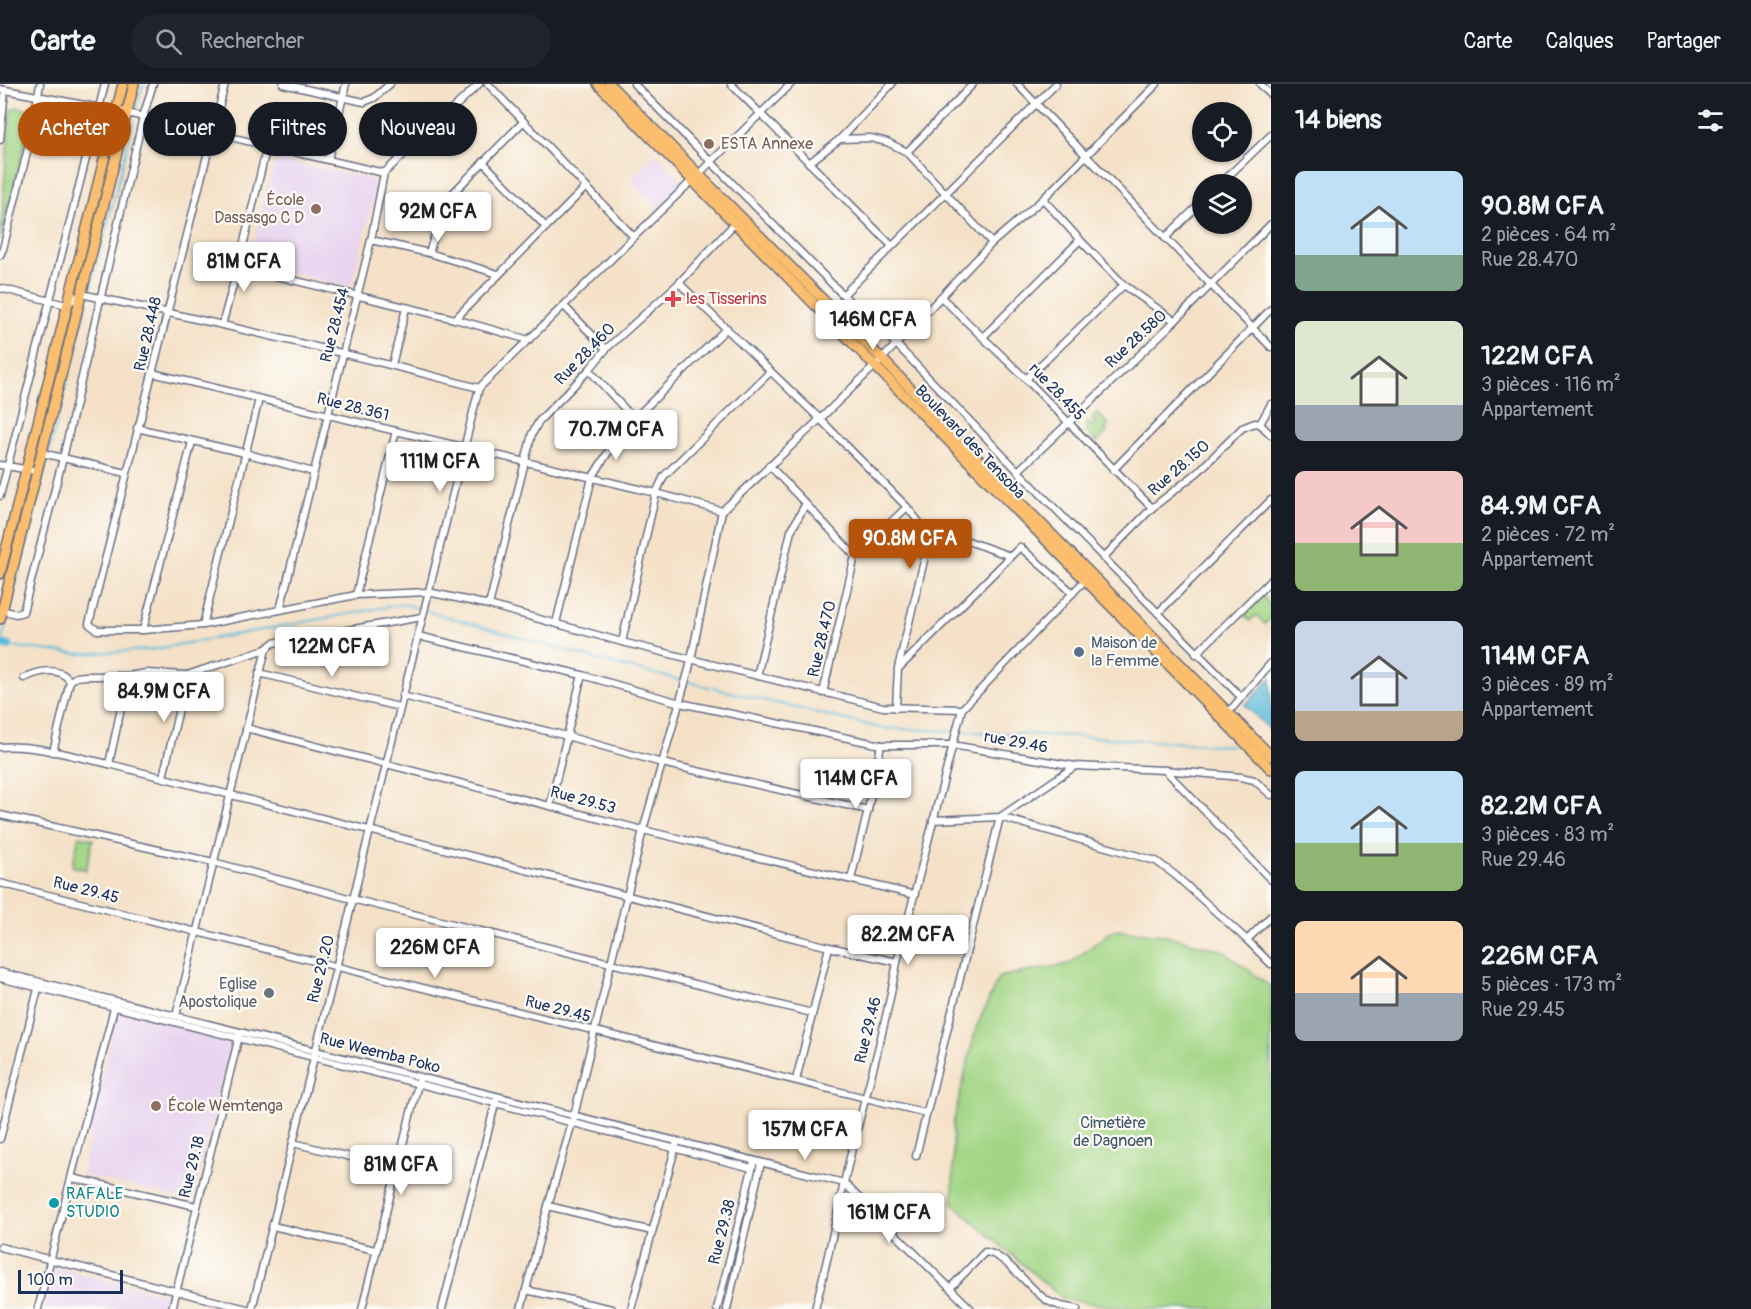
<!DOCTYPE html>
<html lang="fr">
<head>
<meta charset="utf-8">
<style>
  body { margin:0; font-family:Pangolin,sans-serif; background:#20242c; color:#f1f3f6; height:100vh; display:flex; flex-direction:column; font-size:22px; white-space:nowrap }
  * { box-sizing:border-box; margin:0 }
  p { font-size:20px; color:#9ea1a6 }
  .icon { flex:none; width:33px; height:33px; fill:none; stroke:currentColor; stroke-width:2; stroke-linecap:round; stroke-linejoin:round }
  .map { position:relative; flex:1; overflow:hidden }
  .side { display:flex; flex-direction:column; background:#171b24; width:480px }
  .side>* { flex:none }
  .guide { position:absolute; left:18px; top:18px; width:570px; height:54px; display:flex; gap:12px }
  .buttons { position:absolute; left:1192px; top:18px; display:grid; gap:12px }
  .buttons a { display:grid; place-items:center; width:60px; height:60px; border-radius:50%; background:#171b24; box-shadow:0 2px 4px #0004; font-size:30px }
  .scale { position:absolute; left:18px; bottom:15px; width:105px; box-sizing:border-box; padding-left:6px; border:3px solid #1b2f5e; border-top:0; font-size:16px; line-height:21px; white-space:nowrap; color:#1b2f5e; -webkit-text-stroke:4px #fdfcf7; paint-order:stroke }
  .price { position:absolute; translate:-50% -51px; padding:0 14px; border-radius:6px; background:#fff; color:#222; font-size:20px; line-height:39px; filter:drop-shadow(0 2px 3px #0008) }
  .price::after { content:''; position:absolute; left:50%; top:36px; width:18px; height:14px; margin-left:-9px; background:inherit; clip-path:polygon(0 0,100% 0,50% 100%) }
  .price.on { background:#b45309; color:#fff }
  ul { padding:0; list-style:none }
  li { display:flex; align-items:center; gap:18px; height:150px; padding:0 24px }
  li span { display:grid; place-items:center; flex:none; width:168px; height:120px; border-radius:9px; color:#555 }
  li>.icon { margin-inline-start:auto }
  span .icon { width:72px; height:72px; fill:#fffc; stroke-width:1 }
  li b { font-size:26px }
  h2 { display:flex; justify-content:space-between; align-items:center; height:72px; padding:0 24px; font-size:26px }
  .tag { padding:0 21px; border-radius:27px; background:#171b24; box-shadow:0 2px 4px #0004; font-size:21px; line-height:54px }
  .tag.on { background:#b45309; color:#fff }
  header { display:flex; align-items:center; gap:36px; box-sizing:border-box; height:84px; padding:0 30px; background:#171b24; border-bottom:2px solid #363941 }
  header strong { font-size:28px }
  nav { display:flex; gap:33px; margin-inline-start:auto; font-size:21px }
  .search { width:420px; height:54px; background:#20242c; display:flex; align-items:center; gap:15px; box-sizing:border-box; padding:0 21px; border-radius:33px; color:#9ea1a6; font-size:22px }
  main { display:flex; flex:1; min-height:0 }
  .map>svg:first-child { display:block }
  .built { fill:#e7d2ef }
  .green { fill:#a2d584; stroke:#5e8271; stroke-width:1.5 }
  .water { fill:#5bbad9; stroke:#3b749c; stroke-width:1.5 }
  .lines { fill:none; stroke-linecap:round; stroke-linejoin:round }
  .stream { stroke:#5bbad9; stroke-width:2 }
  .canal { stroke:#5bbad9; stroke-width:8 }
  .street-casing { stroke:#676d83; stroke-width:9 }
  .primary-casing { stroke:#676d83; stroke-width:12 }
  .street { stroke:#fff; stroke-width:6 }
  .primary { stroke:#fabe6e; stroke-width:9 }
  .education-dot { fill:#8d6e63; stroke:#fdfcf7; stroke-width:2 }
  .health-dot { fill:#e0444e; stroke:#fdfcf7; stroke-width:2 }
  .service-dot { fill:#5c6f8a; stroke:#fdfcf7; stroke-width:2 }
  .worship-dot { fill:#6b7280; stroke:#fdfcf7; stroke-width:2 }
  .culture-dot { fill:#0f9aa8; stroke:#fdfcf7; stroke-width:2 }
  .labels { text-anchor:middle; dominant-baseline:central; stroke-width:4.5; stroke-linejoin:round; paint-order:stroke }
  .education-label { font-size:16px; fill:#785e54; stroke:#fdfcf7; text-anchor:start }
  .health-label { font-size:16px; fill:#be3a42; stroke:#fdfcf7; text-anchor:start }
  .street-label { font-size:16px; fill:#1b2f5e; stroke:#fdfcf7 }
  .service-label { font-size:16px; fill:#4e5e75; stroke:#fdfcf7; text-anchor:start }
  .worship-label { font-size:16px; fill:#5b616d; stroke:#fdfcf7; text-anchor:end }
  .park-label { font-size:16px; fill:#3d5868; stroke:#fdfcf7 }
  .culture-label { font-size:16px; fill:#0d838f; stroke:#fdfcf7; text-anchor:start }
</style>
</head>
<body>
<header>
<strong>Carte</strong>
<div class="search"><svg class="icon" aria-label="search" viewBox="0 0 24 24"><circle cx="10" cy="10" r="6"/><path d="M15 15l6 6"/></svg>Rechercher</div>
<nav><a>Carte</a><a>Calques</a><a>Partager</a></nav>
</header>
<main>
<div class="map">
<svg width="1271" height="1225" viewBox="0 0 1271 1225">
  <rect width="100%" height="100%" fill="#fdfcf7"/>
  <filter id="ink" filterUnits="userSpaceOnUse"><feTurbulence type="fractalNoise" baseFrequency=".0167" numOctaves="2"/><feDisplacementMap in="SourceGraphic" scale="12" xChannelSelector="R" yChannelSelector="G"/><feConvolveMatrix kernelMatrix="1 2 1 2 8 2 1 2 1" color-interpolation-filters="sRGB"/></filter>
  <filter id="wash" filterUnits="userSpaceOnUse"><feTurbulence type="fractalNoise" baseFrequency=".008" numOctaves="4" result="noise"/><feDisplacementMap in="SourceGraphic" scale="24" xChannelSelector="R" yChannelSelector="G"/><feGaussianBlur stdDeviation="1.35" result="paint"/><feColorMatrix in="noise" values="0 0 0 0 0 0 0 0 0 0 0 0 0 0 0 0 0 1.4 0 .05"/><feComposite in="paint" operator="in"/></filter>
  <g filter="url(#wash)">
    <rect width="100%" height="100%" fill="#f4e1c7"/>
    <g class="built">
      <polygon points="656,69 685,99 658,126 631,96"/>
      <polygon points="282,76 371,95 376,105 352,199 346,202 254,179 250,171 274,79"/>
      <polygon points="117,926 232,954 192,1117 81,1091"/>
      <polygon points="54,1183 172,1212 169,1225 43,1225"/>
    </g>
    <g class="green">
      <polygon points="16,23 29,26 32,31 0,157 10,27"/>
      <polygon points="1097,329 1109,341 1105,345 1107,348 1097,359 1086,347 1086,340 1088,338 1092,342 1095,339 1092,334"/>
      <polygon points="1263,512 1271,523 1271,533 1265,540 1256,531 1250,537 1244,531"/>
      <polygon points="79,752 93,755 86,786 72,782"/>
      <polygon points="1113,846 1165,851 1223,867 1271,903 1271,1225 1132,1225 1063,1215 953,1120 953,1040 976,944 999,893 1069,880"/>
    </g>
    <polygon class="water" points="1271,594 1271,647 1245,621"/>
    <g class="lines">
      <g class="stream">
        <polyline points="136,25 143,0"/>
        <polyline points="90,206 134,37"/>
        <polyline points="9,562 77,570 150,566 403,520 609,579 880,644 1093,653 1232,662"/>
        <polyline points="0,563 87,217"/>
      </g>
      <polyline class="canal" points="0,559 9,562"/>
    </g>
  </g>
  <g filter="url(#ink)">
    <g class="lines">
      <g class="street-casing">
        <g id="street">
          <polyline points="225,0 89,540 97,546 143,546 203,541 356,511 428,508 489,521 622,558 883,623 962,625 1087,494"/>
          <polyline points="283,0 364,18 374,14 390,0"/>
          <polyline points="488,0 634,153"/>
          <polyline points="634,0 843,211 895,259 1018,387 1241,613"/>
          <polyline points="731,0 892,162"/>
          <polyline points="1017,0 1271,263"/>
          <polyline points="1260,0 1271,11"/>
          <polyline points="0,5 127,29 384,89"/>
          <polyline points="840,55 870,54 887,58 907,68 992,159"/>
          <polyline points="0,56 5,6"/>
          <polyline points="907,68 973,0"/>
          <polyline points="328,76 346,0"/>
          <polyline points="483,78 546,143"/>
          <polyline points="809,79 840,55 892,0"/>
          <polyline points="1220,100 1271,51"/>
          <polyline points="1043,115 1080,156 1124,201 1175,237"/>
          <polyline points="1165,154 1203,117"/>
          <polyline points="371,156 429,169 498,190"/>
          <polyline points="429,169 446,116 523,38"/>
          <polyline points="0,171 3,165 31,52 40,0"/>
          <polyline points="238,183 267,62"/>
          <polyline points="679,199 820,335 907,423 930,452"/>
          <path d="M0,204L66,221L81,210C214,238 347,269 479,304"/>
          <polyline points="843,211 1056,0"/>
          <polyline points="941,213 1026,295 1152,424"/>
          <polyline points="564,222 606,265"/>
          <polyline points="455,235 586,103"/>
          <polyline points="222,241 238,183 455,235 529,256"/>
          <polyline points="983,253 1080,156"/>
          <polyline points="392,281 406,224"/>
          <polyline points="589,286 634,335"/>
          <polyline points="152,289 656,409 722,427"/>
          <polyline points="1026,295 1124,201"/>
          <polyline points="1260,340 1271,351"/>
          <polyline points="137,344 245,369 313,388"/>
          <polyline points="42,369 126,389"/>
          <polyline points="0,381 37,387"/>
          <polyline points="769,381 855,472"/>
          <polyline points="1113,386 1271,225"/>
          <polyline points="1018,387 1175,237 1271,140"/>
          <polyline points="0,412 105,0"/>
          <polyline points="1103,474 1152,424 1198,388 1242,344 1255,339 1260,340 1271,320"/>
          <polyline points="356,511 396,347"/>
          <polyline points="489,521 532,350 539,337 589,286 606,265 679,199 736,138"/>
          <polyline points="2,526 16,530 23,528 63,374 143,33 153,0"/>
          <polyline points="280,526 371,156 384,89 479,0"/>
          <polyline points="1158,529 1271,416"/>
          <polyline points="556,539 592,394 612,362 634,335 727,244"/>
          <polyline points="203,541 259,315"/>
          <polyline points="143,546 192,358"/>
          <polyline points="418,552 582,591 680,619 881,661 952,661 1075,682 1164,686 1241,693 1254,696 1271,711"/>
          <polyline points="622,558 656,409 664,392 770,288"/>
          <polyline points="1196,570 1271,496"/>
          <polyline points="899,584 1020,463 1073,509"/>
          <polyline points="259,589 399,623"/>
          <polyline points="757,592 791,447 805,421"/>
          <path d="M24,594C39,587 59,582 70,597L53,668"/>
          <polyline points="70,597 76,593 85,592 128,592 146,589 187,591 266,565"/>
          <polyline points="823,609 855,472 907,423"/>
          <polyline points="402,612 563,651 662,679 868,726"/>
          <polyline points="896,624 898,584 930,452 968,457 1010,472"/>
          <polyline points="1228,629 1271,579"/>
          <polyline points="246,644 643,746 915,811"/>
          <path d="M0,663C34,660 76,673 109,680L829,863L897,878"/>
          <polyline points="109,680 128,592"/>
          <polyline points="1165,686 1271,796"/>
          <polyline points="163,693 187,591"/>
          <polyline points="550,721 582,591"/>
          <polyline points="0,731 213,778 352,815 812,929"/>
          <polyline points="933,736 1000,733 1074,683"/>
          <polyline points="851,795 868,726 881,661"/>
          <polyline points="0,799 926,1029"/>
          <polyline points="1247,856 1271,832"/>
          <polyline points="0,888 844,1099 971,1225"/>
          <polyline points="0,894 752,1084"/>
          <polyline points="176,932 266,565 273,559 422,533"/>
          <polyline points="796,996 829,863"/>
          <polyline points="0,1055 39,901"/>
          <polyline points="293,1059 396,1084"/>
          <polyline points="916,1072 1000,733 1156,777 1175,791 1247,856 1271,880"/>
          <polyline points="72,1094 196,1122"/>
          <polyline points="548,1122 652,1147"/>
          <polyline points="273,1142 375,1166"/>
          <polyline points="0,1163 247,1225"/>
          <path d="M951,1203L985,1168C1004,1169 1029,1204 1045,1215C1054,1222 1067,1223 1077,1225"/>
          <polyline points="526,1206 612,1225"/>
          <polyline points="38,1225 115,920"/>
          <polyline points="172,1225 239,952"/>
          <polyline points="252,1225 479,304 791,0"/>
          <polyline points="362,1225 419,996"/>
          <polyline points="442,1225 496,1017"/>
          <polyline points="521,1225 548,1122 574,1032 643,746 689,585 722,427 820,335 882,275 992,159 1043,115 1157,0"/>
          <polyline points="631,1225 676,1061"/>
          <polyline points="717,1225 753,1081"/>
          <polyline points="727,1225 761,1079"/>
          <path d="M815,1225C829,1172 839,1118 852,1065C868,1003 886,941 897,878L962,625"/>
        </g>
      </g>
      <g class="primary-casing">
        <g id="primary">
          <polyline points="598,0 1271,685"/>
          <polyline points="609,0 882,275 999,397 1271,672"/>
          <polyline points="0,490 123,0"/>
          <polyline points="0,535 134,0"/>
        </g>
      </g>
      <use href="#street" class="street"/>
      <use href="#primary" class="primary"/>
    </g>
  </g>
  <g class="education-dot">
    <circle cx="709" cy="60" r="6"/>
    <circle cx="316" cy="125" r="6"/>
    <circle cx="156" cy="1022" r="6"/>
  </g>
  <path class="health-dot" d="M670 206h6v6h6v6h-6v6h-6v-6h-6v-6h6z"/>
  <circle class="service-dot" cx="1079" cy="568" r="6"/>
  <circle class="worship-dot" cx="269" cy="909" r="6"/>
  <circle class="culture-dot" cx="54" cy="1119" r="6"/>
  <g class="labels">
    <g class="education-label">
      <text x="721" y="60">ESTA Annexe</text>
      <text x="304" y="116" text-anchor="end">École<tspan x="304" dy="18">Dassasgo C D</tspan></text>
      <text x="168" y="1022">École Wemtenga</text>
    </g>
    <g class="health-label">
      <text x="686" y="215">les Tisserins</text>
    </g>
    <g class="street-label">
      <text transform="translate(335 241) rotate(-76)">Rue 28.454</text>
      <text transform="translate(148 250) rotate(-77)">Rue 28.448</text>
      <text transform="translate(1136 255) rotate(-43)">Rue 28.580</text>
      <text transform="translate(585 270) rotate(-46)">Rue 28.460</text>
      <text transform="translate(1057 308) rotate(46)">rue 28.455</text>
      <text transform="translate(353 323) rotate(14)">Rue 28.361</text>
      <text transform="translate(970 358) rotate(46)">Boulevard des Tensoba</text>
      <text transform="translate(1179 384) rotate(-41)">Rue 28.150</text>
      <text transform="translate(822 555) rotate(-77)">Rue 28.470</text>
      <text transform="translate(1016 658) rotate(10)">rue 29.46</text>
      <text transform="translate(583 716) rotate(15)">Rue 29.53</text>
      <text transform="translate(86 806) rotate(14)">Rue 29.45</text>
      <text transform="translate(321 885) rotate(-76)">Rue 29.20</text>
      <text transform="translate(558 925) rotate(14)">Rue 29.45</text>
      <text transform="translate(868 946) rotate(-76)">Rue 29.46</text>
      <text transform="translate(380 969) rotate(14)">Rue Weemba Poko</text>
      <text transform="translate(192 1083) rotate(-76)">Rue 29.18</text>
      <text transform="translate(722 1148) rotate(-76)">Rue 29.38</text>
    </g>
    <g class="service-label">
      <text x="1091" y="559">Maison de<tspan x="1091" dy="18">la Femme</tspan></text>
    </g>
    <g class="worship-label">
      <text x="257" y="900">Eglise<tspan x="257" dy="18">Apostolique</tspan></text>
    </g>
    <g class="park-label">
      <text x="1113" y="1039">Cimetière<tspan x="1113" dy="18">de Dagnoen</tspan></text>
    </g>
    <g class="culture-label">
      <text x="66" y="1110">RAFALE<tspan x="66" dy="18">STUDIO</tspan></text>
    </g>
  </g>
</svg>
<div class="buttons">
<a><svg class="icon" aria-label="locate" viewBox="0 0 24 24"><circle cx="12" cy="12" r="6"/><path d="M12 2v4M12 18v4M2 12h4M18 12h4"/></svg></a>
<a><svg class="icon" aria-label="layers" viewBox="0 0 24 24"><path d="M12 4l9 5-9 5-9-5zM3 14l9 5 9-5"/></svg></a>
</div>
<div class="scale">100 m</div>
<b class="price" style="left:438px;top:159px">92M CFA</b>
<b class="price" style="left:244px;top:209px">81M CFA</b>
<b class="price" style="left:873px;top:267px">146M CFA</b>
<b class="price" style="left:616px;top:377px">70.7M CFA</b>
<b class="price" style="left:440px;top:409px">111M CFA</b>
<b class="price on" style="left:910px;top:486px">90.8M CFA</b>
<b class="price" style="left:332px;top:594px">122M CFA</b>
<b class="price" style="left:164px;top:639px">84.9M CFA</b>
<b class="price" style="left:856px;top:726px">114M CFA</b>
<b class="price" style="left:908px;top:882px">82.2M CFA</b>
<b class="price" style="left:435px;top:895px">226M CFA</b>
<b class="price" style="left:805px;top:1077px">157M CFA</b>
<b class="price" style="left:401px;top:1112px">81M CFA</b>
<b class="price" style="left:889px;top:1160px">161M CFA</b>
<div class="guide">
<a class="tag on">Acheter</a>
<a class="tag">Louer</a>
<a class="tag">Filtres</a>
<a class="tag">Nouveau</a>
</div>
</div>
<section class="side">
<h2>14 biens<svg class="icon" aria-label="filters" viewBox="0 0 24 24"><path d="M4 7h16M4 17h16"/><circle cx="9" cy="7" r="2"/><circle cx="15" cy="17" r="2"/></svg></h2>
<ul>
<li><span style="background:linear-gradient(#bfe0f5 70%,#7fa58c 0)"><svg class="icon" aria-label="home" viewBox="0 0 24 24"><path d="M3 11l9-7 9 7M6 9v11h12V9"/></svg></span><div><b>90.8M CFA</b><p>2 pièces · 64 m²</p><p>Rue 28.470</p></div></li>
<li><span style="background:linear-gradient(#dfe7d0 70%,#9aa5b1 0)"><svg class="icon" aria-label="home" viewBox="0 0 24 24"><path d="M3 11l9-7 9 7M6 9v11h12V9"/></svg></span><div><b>122M CFA</b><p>3 pièces · 116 m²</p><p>Appartement</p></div></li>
<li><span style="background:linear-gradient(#f6c9c9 60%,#8fb573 0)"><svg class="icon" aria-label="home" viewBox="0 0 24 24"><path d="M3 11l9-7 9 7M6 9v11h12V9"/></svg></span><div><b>84.9M CFA</b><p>2 pièces · 72 m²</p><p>Appartement</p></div></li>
<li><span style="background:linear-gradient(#c9d6e8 75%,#b9a48a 0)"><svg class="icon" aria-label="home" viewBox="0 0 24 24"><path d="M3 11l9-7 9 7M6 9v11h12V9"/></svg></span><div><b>114M CFA</b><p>3 pièces · 89 m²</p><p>Appartement</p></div></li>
<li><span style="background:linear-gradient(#bfe0f5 60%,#8fb573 0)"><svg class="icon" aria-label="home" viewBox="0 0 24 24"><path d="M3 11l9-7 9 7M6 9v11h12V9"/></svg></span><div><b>82.2M CFA</b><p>3 pièces · 83 m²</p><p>Rue 29.46</p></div></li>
<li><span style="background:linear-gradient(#ffd9b3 60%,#9aa5b1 0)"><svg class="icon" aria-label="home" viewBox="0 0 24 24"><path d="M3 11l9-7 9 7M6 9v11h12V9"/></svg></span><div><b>226M CFA</b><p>5 pièces · 173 m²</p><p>Rue 29.45</p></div></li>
</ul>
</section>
</main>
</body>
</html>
